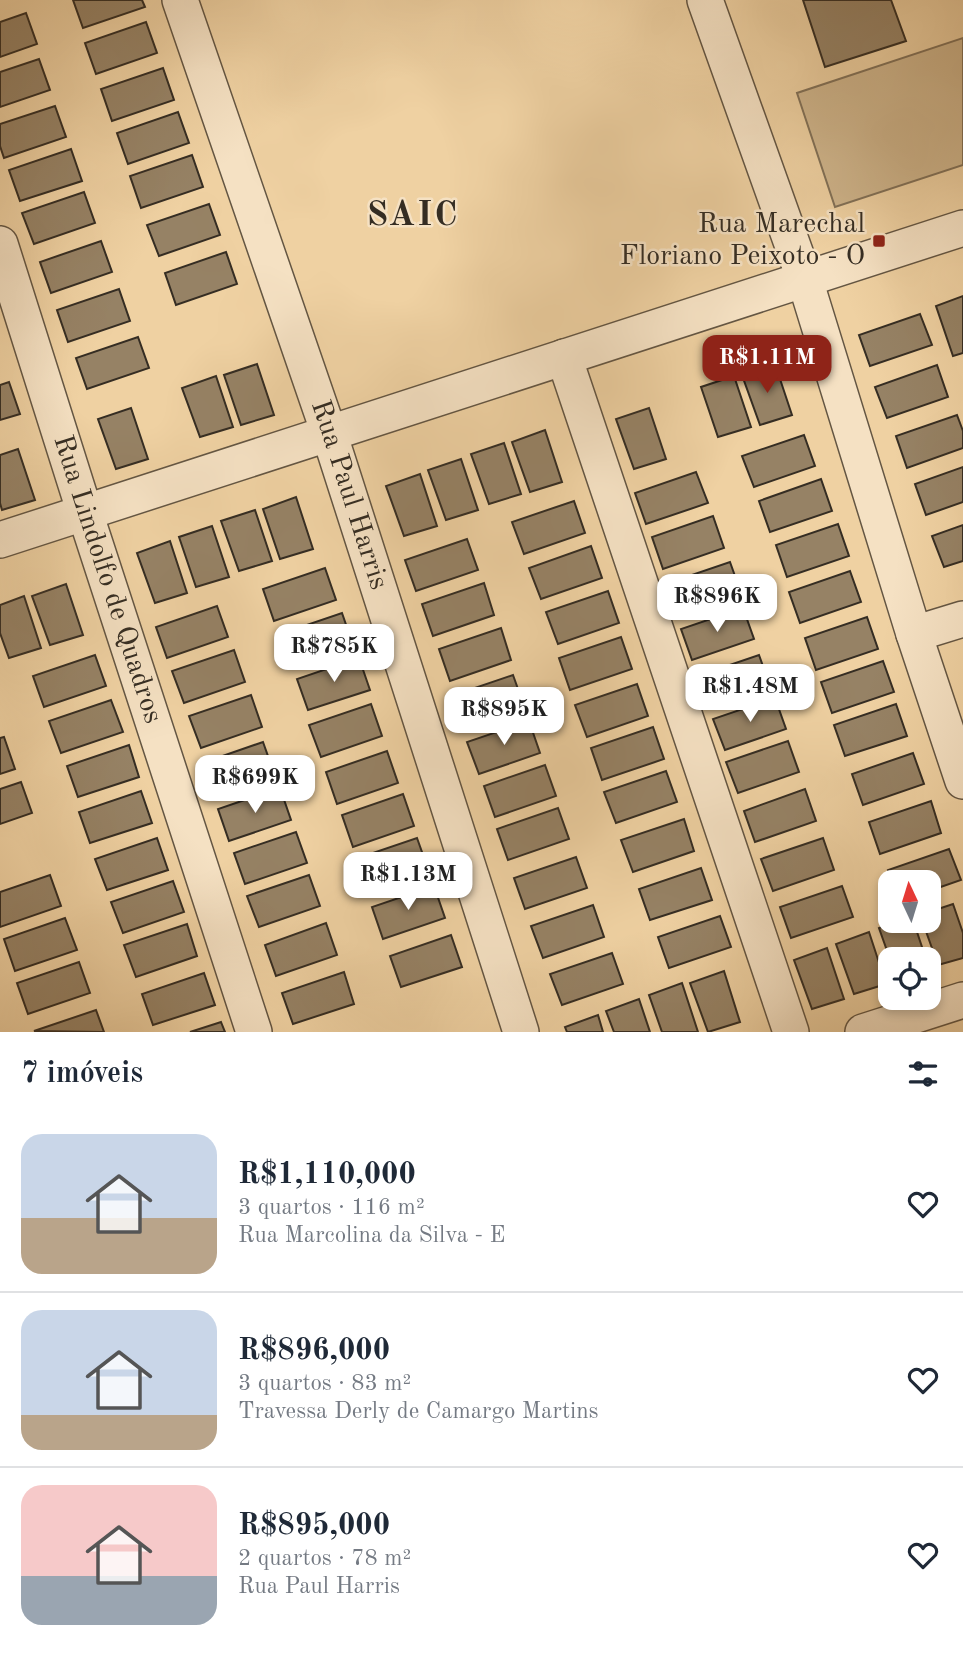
<!DOCTYPE html>
<html lang="pt">
<head>
<meta charset="utf-8">
<style>
  body { margin:0; font-family:"Old Standard TT",serif; background:#f2f2f3; color:#1f2937; height:100vh; display:flex; flex-direction:column; font-size:26px; white-space:nowrap }
  * { box-sizing:border-box; margin:0 }
  p { font-size:23px; color:#747a83 }
  .icon { flex:none; width:38px; height:38px; fill:none; stroke:currentColor; stroke-width:2; stroke-linecap:round; stroke-linejoin:round }
  .map { position:relative; height:1032px; overflow:hidden }
  .drawer { display:flex; flex-direction:column; background:#fff; flex:1 }
  .drawer>* { flex:none }
  .needle { width:46px; rotate:356deg }
  .buttons { position:absolute; left:878px; top:870px; display:grid; gap:14px }
  .buttons a { display:grid; place-items:center; width:63px; height:63px; border-radius:14px; background:#fff; box-shadow:0 4px 10px #0003; font-size:35px }
  .price { position:absolute; translate:-50% -60px; padding:0 16px; border-radius:14px; background:#fff; color:#222; font-size:23px; line-height:46px; filter:drop-shadow(0 2px 4px #0008) }
  .price::after { content:''; position:absolute; left:50%; top:42px; width:21px; height:16px; margin-left:-10px; background:inherit; clip-path:polygon(0 0,100% 0,50% 100%) }
  .price.active { background:#8f2418; color:#fff }
  ul { padding:0; list-style:none }
  li { display:flex; align-items:center; gap:21px; height:175px; padding:0 21px }
  li+li { border-top:2px solid #e0e1e3 }
  li span { display:grid; place-items:center; flex:none; width:196px; height:140px; border-radius:21px; color:#555 }
  li>.icon { margin-inline-start:auto }
  span .icon { width:84px; height:84px; fill:#fffc; stroke-width:1 }
  li b { font-size:30px }
  h2 { display:flex; justify-content:space-between; align-items:center; height:84px; padding:0 21px; font-size:30px }
  .map>svg:first-child { display:block }
  .green { fill:#cfb58c; stroke:#827158; stroke-width:2 }
  .building { fill:#968265; stroke:#352d23; stroke-width:2 }
  .lines { fill:none; stroke-linecap:round; stroke-linejoin:round }
  .minor-casing { stroke:#645643; stroke-width:38 }
  .minor { stroke:#f5e1c3; stroke-width:35 }
  .poi-dot { fill:#8f2418; stroke:#f5e1c3; stroke-width:2.5 }
  .labels { text-anchor:middle; dominant-baseline:central; stroke-width:5; stroke-linejoin:round; paint-order:stroke }
  .poi-label { font-size:28px; fill:#352d23; stroke:#f5e1c3; text-anchor:end }
  .street-label { font-size:28px; fill:#352d23; stroke:#f5e1c3 }
  .district-label { font-size:35px; font-weight:bold; letter-spacing:2px; fill:#352d23; stroke:#f5e1c3 }
</style>
</head>
<body>
<div class="map">
<svg width="963" height="1032" viewBox="0 0 963 1032">
  <rect width="100%" height="100%" fill="#efd1a2"/>
  <filter id="stains"><feTurbulence type="fractalNoise" baseFrequency=".00286" numOctaves="4"/><feColorMatrix values="0 0 0 0 .2 0 0 0 0 .09 0 0 0 0 .02 0 0 0 .5 -.17"/></filter>
  <radialGradient id="worn" r=".72"><stop offset=".6" stop-color="#630" stop-opacity="0"/><stop offset="1" stop-color="#630" stop-opacity=".3"/></radialGradient>
  <polygon class="green" points="963,38 963,165 835,207 797,93"/>
  <g class="building">
    <polygon points="73,0 142,0 145,7 83,28"/>
    <polygon points="803,0 891,0 906,41 825,67"/>
    <polygon points="26,13 37,44 0,57 0,22"/>
    <polygon points="146,22 157,53 96,74 85,43"/>
    <polygon points="39,59 50,90 0,107 0,72"/>
    <polygon points="163,68 174,100 112,121 101,89"/>
    <polygon points="55,106 66,137 4,158 0,146 0,124"/>
    <polygon points="178,112 189,143 128,164 117,133"/>
    <polygon points="71,149 82,181 20,201 9,170"/>
    <polygon points="192,155 203,187 141,208 130,176"/>
    <polygon points="84,192 95,223 34,244 22,213"/>
    <polygon points="209,204 220,235 159,256 147,225"/>
    <polygon points="101,241 112,272 51,293 40,262"/>
    <polygon points="226,252 237,284 176,305 165,273"/>
    <polygon points="119,289 130,321 68,342 57,310"/>
    <polygon points="963,296 963,353 953,356 936,306"/>
    <polygon points="920,314 932,345 870,366 859,335"/>
    <polygon points="138,337 149,368 87,389 76,358"/>
    <polygon points="257,364 274,415 241,425 224,375"/>
    <polygon points="775,364 792,415 760,425 742,375"/>
    <polygon points="937,365 948,397 887,418 875,387"/>
    <polygon points="216,376 233,427 200,437 182,388"/>
    <polygon points="734,376 751,427 718,437 701,387"/>
    <polygon points="9,382 20,414 0,420 0,385"/>
    <polygon points="131,408 148,459 116,469 98,419"/>
    <polygon points="649,408 666,459 634,469 616,419"/>
    <polygon points="957,415 963,431 963,448 907,468 896,436"/>
    <polygon points="545,430 562,482 530,492 512,442"/>
    <polygon points="804,435 815,466 754,487 742,456"/>
    <polygon points="504,443 521,494 489,504 471,454"/>
    <polygon points="18,449 35,500 2,510 0,503 0,455"/>
    <polygon points="461,459 478,510 446,520 428,470"/>
    <polygon points="963,467 963,502 926,515 915,484"/>
    <polygon points="696,472 708,503 646,524 635,493"/>
    <polygon points="420,474 437,526 404,536 386,486"/>
    <polygon points="821,479 832,511 770,532 759,501"/>
    <polygon points="296,497 313,549 280,559 263,509"/>
    <polygon points="574,501 585,533 524,554 512,522"/>
    <polygon points="255,510 272,561 239,571 221,521"/>
    <polygon points="713,516 724,548 663,569 652,537"/>
    <polygon points="838,524 849,556 787,577 776,545"/>
    <polygon points="963,525 963,561 944,567 932,536"/>
    <polygon points="212,526 229,577 196,587 179,537"/>
    <polygon points="467,539 478,570 416,591 405,560"/>
    <polygon points="170,541 187,593 155,603 137,553"/>
    <polygon points="591,546 602,578 541,599 529,568"/>
    <polygon points="730,562 741,593 680,614 668,583"/>
    <polygon points="325,568 336,600 274,621 263,589"/>
    <polygon points="850,571 861,602 800,623 789,592"/>
    <polygon points="484,583 494,615 433,636 422,604"/>
    <polygon points="66,584 83,635 50,645 32,596"/>
    <polygon points="608,591 619,623 558,644 546,612"/>
    <polygon points="24,596 41,648 9,658 0,633 0,605"/>
    <polygon points="217,606 228,637 167,658 156,627"/>
    <polygon points="743,608 754,639 692,660 681,629"/>
    <polygon points="342,613 353,645 291,666 280,634"/>
    <polygon points="867,617 878,649 816,670 805,638"/>
    <polygon points="501,628 511,660 450,681 439,649"/>
    <polygon points="621,637 632,669 570,690 559,658"/>
    <polygon points="234,650 245,682 184,703 172,671"/>
    <polygon points="95,655 106,686 44,707 33,676"/>
    <polygon points="759,655 770,686 708,707 697,676"/>
    <polygon points="359,658 370,690 308,710 297,679"/>
    <polygon points="883,661 894,692 832,713 821,682"/>
    <polygon points="513,675 524,706 463,727 451,696"/>
    <polygon points="637,684 648,716 587,737 575,705"/>
    <polygon points="251,695 262,727 201,748 189,716"/>
    <polygon points="775,698 786,729 725,750 713,719"/>
    <polygon points="111,700 123,732 61,753 49,721"/>
    <polygon points="371,704 382,736 321,757 309,725"/>
    <polygon points="896,704 907,736 845,756 834,725"/>
    <polygon points="529,721 540,753 479,774 467,742"/>
    <polygon points="653,727 664,759 602,780 591,748"/>
    <polygon points="4,737 15,769 0,774 0,738"/>
    <polygon points="788,741 799,772 738,793 726,762"/>
    <polygon points="263,742 274,773 213,794 202,763"/>
    <polygon points="129,745 139,777 78,797 67,766"/>
    <polygon points="387,751 398,783 337,804 326,772"/>
    <polygon points="913,753 924,784 863,805 852,774"/>
    <polygon points="545,765 556,796 495,817 484,786"/>
    <polygon points="666,771 677,802 616,823 604,792"/>
    <polygon points="21,782 32,813 0,824 0,789"/>
    <polygon points="280,788 291,820 229,841 218,809"/>
    <polygon points="805,789 816,821 755,842 744,811"/>
    <polygon points="141,791 152,823 90,843 79,812"/>
    <polygon points="403,794 414,826 353,847 342,815"/>
    <polygon points="931,801 941,833 880,854 869,822"/>
    <polygon points="558,808 569,839 508,860 497,829"/>
    <polygon points="684,819 694,851 633,872 621,840"/>
    <polygon points="296,832 307,863 245,884 234,853"/>
    <polygon points="157,838 168,870 107,890 95,859"/>
    <polygon points="417,838 428,869 366,890 355,859"/>
    <polygon points="823,838 834,870 773,891 761,859"/>
    <polygon points="949,849 961,880 929,891 929,882 892,882 888,870"/>
    <polygon points="576,857 587,888 525,909 514,878"/>
    <polygon points="701,868 712,900 650,920 639,889"/>
    <polygon points="50,875 61,906 0,927 0,892"/>
    <polygon points="309,875 320,906 259,927 247,896"/>
    <polygon points="173,881 184,912 123,933 111,902"/>
    <polygon points="434,886 445,918 383,939 372,907"/>
    <polygon points="842,886 853,917 791,938 780,907"/>
    <polygon points="953,904 963,933 963,958 938,965 922,920 929,920 929,912"/>
    <polygon points="593,905 604,937 543,958 531,926"/>
    <polygon points="720,916 731,947 669,968 658,937"/>
    <polygon points="65,918 77,950 15,971 4,939"/>
    <polygon points="900,920 913,920 926,959 891,959 891,962 879,928"/>
    <polygon points="326,923 337,955 276,976 265,945"/>
    <polygon points="187,924 197,956 136,977 124,945"/>
    <polygon points="869,932 886,984 854,994 836,944"/>
    <polygon points="451,935 462,967 401,987 390,956"/>
    <polygon points="827,948 844,999 812,1009 794,960"/>
    <polygon points="612,953 623,984 562,1005 550,974"/>
    <polygon points="79,962 90,993 28,1014 17,983"/>
    <polygon points="724,971 740,1022 708,1032 690,983"/>
    <polygon points="344,972 354,1004 293,1024 282,993"/>
    <polygon points="204,973 215,1005 153,1025 142,994"/>
    <polygon points="682,983 698,1032 662,1032 649,995"/>
    <polygon points="639,999 650,1032 614,1032 606,1011"/>
    <polygon points="96,1010 104,1032 34,1031"/>
    <polygon points="598,1015 603,1032 567,1032 565,1027"/>
    <polygon points="221,1022 225,1032 190,1032"/>
  </g>
  <g class="lines">
    <g class="minor-casing">
      <g id="minor">
        <path id="s1" d="M180,0L329,433L521,1032"/>
        <polyline points="705,0 805,280 914,634 963,781"/>
        <path id="s2" d="M0,244L85,513L254,1032"/>
        <polyline points="564,357 791,1032"/>
        <polyline points="0,540 963,228"/>
        <polyline points="914,634 963,619"/>
        <polyline points="863,1032 963,1000"/>
      </g>
    </g>
    <use href="#minor" class="minor"/>
  </g>
  <rect class="poi-dot" x="872" y="234" width="14" height="14" rx="3.5"/>
  <g class="labels">
    <g class="poi-label">
      <text x="865" y="225">Rua Marechal<tspan x="865" dy="32">Floriano Peixoto - O</tspan></text>
    </g>
    <g class="street-label">
      <text stroke="none"><textPath href="#s1" startOffset="523">Rua Paul Harris</textPath></text>
      <text stroke="none"><textPath href="#s2" startOffset="352">Rua Lindolfo de Quadros</textPath></text>
    </g>
    <g class="district-label">
      <text x="413" y="215">SAIC</text>
    </g>
  </g>
  <rect width="100%" height="100%" filter="url(#stains)"/>
  <rect width="100%" height="100%" fill="url(#worn)"/>
</svg>
<div class="buttons">
<a><svg class="needle" viewBox="-14 -14 28 28"><path d="M0-13l5 13h-10z" fill="#e53935"/><path d="M0 13l5-13h-10z" fill="#747a83"/></svg></a>
<a><svg class="icon" aria-label="locate" viewBox="0 0 24 24"><circle cx="12" cy="12" r="6"/><path d="M12 2v4M12 18v4M2 12h4M18 12h4"/></svg></a>
</div>
<b class="price active" style="left:767px;top:395px">R$1.11M</b>
<b class="price" style="left:717px;top:634px">R$896K</b>
<b class="price" style="left:334px;top:684px">R$785K</b>
<b class="price" style="left:750px;top:724px">R$1.48M</b>
<b class="price" style="left:504px;top:747px">R$895K</b>
<b class="price" style="left:255px;top:815px">R$699K</b>
<b class="price" style="left:408px;top:912px">R$1.13M</b>
</div>
<section class="drawer">
<h2>7 imóveis<svg class="icon" aria-label="filters" viewBox="0 0 24 24"><path d="M4 7h16M4 17h16"/><circle cx="9" cy="7" r="2"/><circle cx="15" cy="17" r="2"/></svg></h2>
<ul>
<li><span style="background:linear-gradient(#c9d6e8 60%,#b9a48a 0)"><svg class="icon" aria-label="home" viewBox="0 0 24 24"><path d="M3 11l9-7 9 7M6 9v11h12V9"/></svg></span><div><b>R$1,110,000</b><p>3 quartos · 116 m²</p><p>Rua Marcolina da Silva - E</p></div><svg class="icon" aria-label="heart" viewBox="0 0 24 24"><path d="M12 20l-8-8c-3-5 5-10 8-4 3-6 11-1 8 4z"/></svg></li>
<li><span style="background:linear-gradient(#c9d6e8 75%,#b9a48a 0)"><svg class="icon" aria-label="home" viewBox="0 0 24 24"><path d="M3 11l9-7 9 7M6 9v11h12V9"/></svg></span><div><b>R$896,000</b><p>3 quartos · 83 m²</p><p>Travessa Derly de Camargo Martins</p></div><svg class="icon" aria-label="heart" viewBox="0 0 24 24"><path d="M12 20l-8-8c-3-5 5-10 8-4 3-6 11-1 8 4z"/></svg></li>
<li><span style="background:linear-gradient(#f6c9c9 65%,#9aa5b1 0)"><svg class="icon" aria-label="home" viewBox="0 0 24 24"><path d="M3 11l9-7 9 7M6 9v11h12V9"/></svg></span><div><b>R$895,000</b><p>2 quartos · 78 m²</p><p>Rua Paul Harris</p></div><svg class="icon" aria-label="heart" viewBox="0 0 24 24"><path d="M12 20l-8-8c-3-5 5-10 8-4 3-6 11-1 8 4z"/></svg></li>
</ul>
</section>
</body>
</html>
